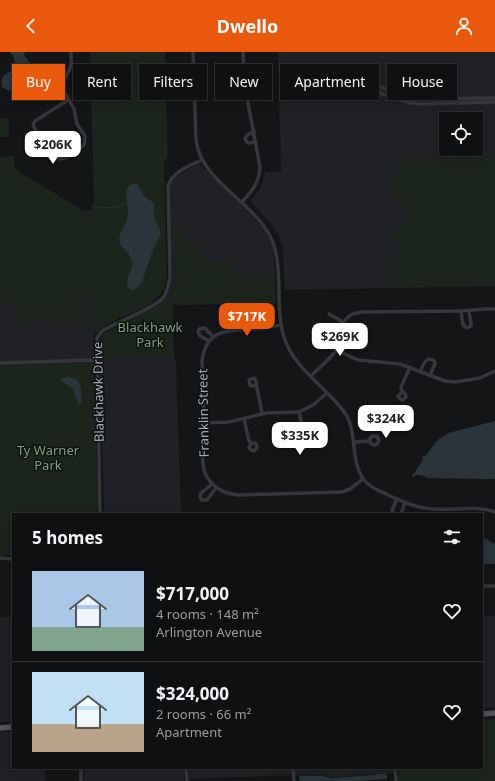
<!DOCTYPE html>
<html lang="en">
<head>
<meta charset="utf-8">
<style>
  body { margin:0; font-family:"Noto Sans",sans-serif; background:#18191a; color:#f1f3f6; height:100vh; display:flex; flex-direction:column; font-size:15px; white-space:nowrap }
  * { box-sizing:border-box; margin:0 }
  p { font-size:13px; color:#9b9d9f }
  .icon { flex:none; width:22px; height:22px; fill:none; stroke:currentColor; stroke-width:2; stroke-linecap:round; stroke-linejoin:round }
  .map { position:relative; flex:1; overflow:hidden }
  .details { position:absolute; left:12px; top:461px; width:471px; height:256px; display:flex; flex-direction:column; background:#0f1011; border-radius:0px; box-shadow:0 2px 10px #0003,0 0 0 1px #2f3031 }
  .details>* { flex:none }
  .guide { position:absolute; left:12px; top:12px; width:471px; height:36px; display:flex; gap:8px }
  .buttons { position:absolute; left:439px; top:60px; display:grid; gap:8px }
  .buttons a { display:grid; place-items:center; width:44px; height:44px; border-radius:0px; background:#0f1011; box-shadow:0 2px 10px #0003,0 0 0 1px #2f3031; font-size:20px }
  .price { position:absolute; translate:-50% -34px; padding:0 9px; border-radius:8px; background:#fff; color:#222; font-size:13px; line-height:26px; filter:drop-shadow(0 1px 2px #0008) }
  .price::after { content:''; position:absolute; left:50%; top:24px; width:12px; height:9px; margin-left:-6px; background:inherit; clip-path:polygon(0 0,100% 0,50% 100%) }
  .price.on { background:#ea580c; color:#fff }
  ul { padding:0; list-style:none }
  li { display:flex; align-items:center; gap:12px; height:100px; padding:0 20px }
  li+li { border-top:1px solid #2f3031 }
  li span { display:grid; place-items:center; flex:none; width:112px; height:80px; border-radius:0px; color:#555 }
  li>.icon { margin-inline-start:auto }
  span .icon { width:48px; height:48px; fill:#fffc; stroke-width:1 }
  li b { font-size:17px }
  h2 { display:flex; justify-content:space-between; align-items:center; height:48px; padding:0 20px; font-size:17px }
  .chip { padding:0 14px; border-radius:0px; background:#0f1011; box-shadow:0 2px 10px #0003,0 0 0 1px #2f3031; font-size:14px; line-height:36px }
  .chip.on { background:#ea580c; color:#fff }
  header { display:flex; justify-content:space-between; align-items:center; height:52px; padding:0 20px; background:#ea580c; color:#fff; font-size:18px; font-weight:700 }
  .map>svg:first-child { display:block }
  .built { fill:#202124; fill-rule:evenodd }
  .green { fill:#1c251c }
  .water { fill:#29353b }
  .lines { fill:none; stroke-linecap:round; stroke-linejoin:round }
  .stream { stroke:#29353b; stroke-width:1 }
  .street { stroke:#35373c; stroke-width:3.5 }
  .primary { stroke:#51545b; stroke-width:5.5 }
  .labels { text-anchor:middle; dominant-baseline:central; stroke-width:3; stroke-linejoin:round; paint-order:stroke }
  .park-label { font-size:13px; fill:#7ca57a; stroke:#0f1011 }
  .street-label { font-size:13px; fill:#a5adb8; stroke:#0f1011 }
</style>
</head>
<body>
<header><svg class="icon" aria-label="back" viewBox="0 0 24 24"><path d="M15 5l-7 7 7 7"/></svg>Dwello<svg class="icon" aria-label="person" viewBox="0 0 24 24"><circle cx="12" cy="8" r="4"/><path d="M4 21q1-7 8-7t8 7"/></svg></header>
<div class="map">
<svg width="495" height="729" viewBox="0 0 495 729">
  <rect width="100%" height="100%" fill="#141517"/>
  <g class="built">
    <path d="M278,0H495V234L285,238L283,199L279,184L272,173L250,149L261,136L265,120H281ZM446,67H476V97H446Z"/>
    <polygon points="198,112 201,113 262,174 272,192 274,201 275,223 240,224 172,253 164,248 170,237 172,224 169,138 170,133 176,124"/>
    <polygon points="89,249 91,275 95,282 93,289 94,316 92,314 87,311 0,314 0,251"/>
    <polygon points="174,304 176,312 181,462 103,462 104,452 99,306"/>
    <rect x="482" y="564" width="13" height="92"/>
    <polygon points="0,565 11,565 12,615 13,615 13,670 0,670"/>
    <polygon points="0,680 13,680 13,716 45,716 45,729 0,729"/>
    <rect x="84" y="716" width="100" height="13"/>
    <polygon points="189,716 291,716 291,723 189,727"/>
    <polygon points="295,716 394,716 394,721 332,725 323,723 295,724"/>
  </g>
  <g class="green">
    <path d="M90,0H165L168,105L164,110L167,229C157,262 116,260 95,282L91,275L89,249H72V251L78,253C80,258 80,264 82,270L81,272L74,271L71,267L65,269L62,265C60,266 59,268 57,269C49,274 41,267 33,266L27,269L24,275H19L17,274C16,265 11,257 18,251H0V99V105L14,104V115L18,119L84,159L92,158L94,151Z"/>
    <rect x="0" y="66" width="9" height="19"/>
    <polygon points="495,105 495,234 398,236 396,191 393,191 393,189 408,162 390,132 390,130 395,128 395,107"/>
    <polygon points="177,179 211,212 225,207 240,224 275,223 276,251 173,253 174,304 99,306 99,292 103,282 119,273 153,256 164,248 171,252 168,248 176,231 172,182"/>
    <polygon points="87,311 92,314 94,316 98,446 97,462 13,462 13,503 0,503 0,314"/>
    <polygon points="495,667 495,729 398,729 398,716 482,716 482,668"/>
  </g>
  <g class="water">
    <path d="M10,0H25L24,3L32,14V23C37,27 41,33 41,39L33,45H27L20,39L7,38L2,35C0,24 5,22 14,18C17,11 15,6 10,0Z"/>
    <path d="M133,132H137L145,145L154,151C155,156 153,159 154,164C155,170 160,175 161,183L153,197L142,230L137,236L133,238C120,234 132,221 132,212C131,199 120,197 119,188C119,179 128,172 128,162C129,153 121,136 133,132Z"/>
    <path d="M67,325C70,326 75,326 77,328C82,333 82,346 81,352L78,351L73,337L61,329V327Z"/>
    <polygon points="495,369 495,427 428,426 421,423 416,423 414,425 412,424 423,408 422,405 425,404 439,387 448,381"/>
    <polygon points="482,485 495,492 495,512 482,512"/>
    <polygon points="387,721 387,727 356,729 300,729 299,724 324,724 332,726 375,723 376,722"/>
  </g>
  <g class="lines">
    <path class="stream" d="M91,154C101,157 118,157 127,151"/>
    <g class="street">
      <path d="M193,0L196,88C201,129 252,149 270,184C285,213 274,254 284,285C293,315 323,333 342,357C359,377 349,403 362,425C367,434 378,438 386,442C401,449 416,456 432,457C453,459 474,453 495,460"/>
      <polyline points="244,30 255,28 258,32 256,36 246,39"/>
      <polyline points="340,31 361,31 380,35 415,47 495,46"/>
      <polyline points="353,32 410,51 420,52 495,50"/>
      <polyline points="68,48 35,69 33,73 48,100 53,105 59,107 65,106 84,93 85,84 77,72 74,57 63,37 64,29 71,14 71,0"/>
      <polyline points="254,80 247,83 245,87 248,91 256,90"/>
      <path d="M242,150C252,139 259,131 260,115L244,30L243,0"/>
      <polyline points="461,259 463,273 467,276 471,274 471,272 469,259"/>
      <polyline points="329,262 343,270"/>
      <path d="M281,273C272,274 264,276 256,277C230,278 205,276 202,310C203,330 204,351 204,372C204,386 200,408 205,421C212,436 224,442 239,443L342,440L350,437L363,427"/>
      <polyline points="209,289 200,284 198,279 199,277 205,276 213,285"/>
      <polyline points="336,298 358,308 400,312 445,329 455,330 480,326 495,319"/>
      <polyline points="0,311 96,308"/>
      <polyline points="420,319 425,310 428,307 434,308 435,311 430,324"/>
      <path d="M311,324C318,317 332,305 337,297C345,280 336,263 362,260L461,259L485,257H495"/>
      <path d="M256,333L252,334L250,333L249,328L254,326L256,329C256,334 261,354 262,361"/>
      <polyline points="402,340 405,341 406,345 403,348 400,347 398,344 402,340 401,335 410,315"/>
      <polyline points="299,360 304,381 303,389 307,392 305,396 300,397 298,394 299,391 303,389"/>
      <polyline points="244,367 249,389 251,391 255,391 257,394 257,396 254,399 251,398 249,396 251,391"/>
      <polyline points="204,371 229,370 266,361 299,360 313,353 327,341"/>
      <polyline points="355,390 370,389 370,386 373,384 377,384 379,388 378,391 375,393 371,392 370,389"/>
      <polyline points="212,432 201,441 200,445 202,448 207,448 216,436"/>
      <path d="M100,462L97,286L102,279C117,270 153,257 163,246C167,240 169,232 170,225L168,134C173,119 189,114 202,108"/>
      <polyline points="394,462 392,458 397,447"/>
      <polyline points="401,462 405,450"/>
      <polyline points="0,506 13,507"/>
      <polyline points="482,534 495,534"/>
      <polyline points="81,716 81,729"/>
      <polyline points="186,716 187,729"/>
      <polyline points="293,716 294,729"/>
      <polyline points="395,716 396,729"/>
    </g>
    <g class="primary">
      <polyline points="482,662 495,661"/>
      <polyline points="0,676 13,675"/>
    </g>
  </g>
  <g class="labels">
    <g class="park-label">
      <text x="150" y="275">Blackhawk<tspan x="150" dy="15">Park</tspan></text>
      <text x="48" y="398">Ty Warner<tspan x="48" dy="15">Park</tspan></text>
    </g>
    <g class="street-label">
      <text transform="translate(98 340) rotate(-91)">Blackhawk Drive</text>
      <text transform="translate(203 361) rotate(-91)">Franklin Street</text>
    </g>
  </g>
</svg>
<div class="buttons">
<a><svg class="icon" aria-label="locate" viewBox="0 0 24 24"><circle cx="12" cy="12" r="6"/><path d="M12 2v4M12 18v4M2 12h4M18 12h4"/></svg></a>
</div>
<b class="price" style="left:53px;top:113px">$206K</b>
<b class="price on" style="left:247px;top:285px">$717K</b>
<b class="price" style="left:340px;top:305px">$269K</b>
<b class="price" style="left:386px;top:387px">$324K</b>
<b class="price" style="left:300px;top:404px">$335K</b>
<div class="guide">
<a class="chip on">Buy</a>
<a class="chip">Rent</a>
<a class="chip">Filters</a>
<a class="chip">New</a>
<a class="chip">Apartment</a>
<a class="chip">House</a>
</div>
<section class="details">
<h2>5 homes<svg class="icon" aria-label="filters" viewBox="0 0 24 24"><path d="M4 7h16M4 17h16"/><circle cx="9" cy="7" r="2"/><circle cx="15" cy="17" r="2"/></svg></h2>
<ul>
<li><span style="background:linear-gradient(#a9c7e8 70%,#7fa58c 0)"><svg class="icon" aria-label="home" viewBox="0 0 24 24"><path d="M3 11l9-7 9 7M6 9v11h12V9"/></svg></span><div><b>$717,000</b><p>4 rooms · 148 m²</p><p>Arlington Avenue</p></div><svg class="icon" aria-label="heart" viewBox="0 0 24 24"><path d="M12 20l-8-8c-3-5 5-10 8-4 3-6 11-1 8 4z"/></svg></li>
<li><span style="background:linear-gradient(#bfe0f5 65%,#b9a48a 0)"><svg class="icon" aria-label="home" viewBox="0 0 24 24"><path d="M3 11l9-7 9 7M6 9v11h12V9"/></svg></span><div><b>$324,000</b><p>2 rooms · 66 m²</p><p>Apartment</p></div><svg class="icon" aria-label="heart" viewBox="0 0 24 24"><path d="M12 20l-8-8c-3-5 5-10 8-4 3-6 11-1 8 4z"/></svg></li>
</ul>
</section>
</div>
</body>
</html>
